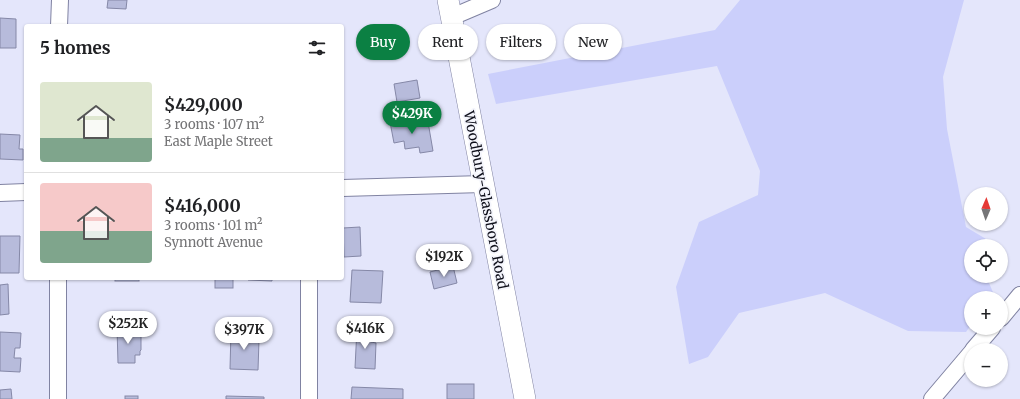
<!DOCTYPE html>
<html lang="en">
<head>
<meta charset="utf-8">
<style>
  body { margin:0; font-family:Merriweather,serif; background:#f2f2f2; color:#202124; height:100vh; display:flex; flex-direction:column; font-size:15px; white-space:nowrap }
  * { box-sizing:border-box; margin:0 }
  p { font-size:13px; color:#757577 }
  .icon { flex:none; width:22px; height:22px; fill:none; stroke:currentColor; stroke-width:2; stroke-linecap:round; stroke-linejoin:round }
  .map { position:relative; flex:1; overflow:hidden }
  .details { position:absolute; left:24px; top:24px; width:320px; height:256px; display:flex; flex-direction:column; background:#fff; border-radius:4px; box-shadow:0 1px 3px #0004 }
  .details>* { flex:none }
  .guide { position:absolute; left:356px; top:24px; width:380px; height:36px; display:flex; gap:8px }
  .needle { width:26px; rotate:2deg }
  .tools { position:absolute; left:964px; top:187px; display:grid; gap:8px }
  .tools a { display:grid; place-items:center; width:44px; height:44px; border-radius:50%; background:#fff; box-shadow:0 1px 3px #0004; font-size:20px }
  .price { position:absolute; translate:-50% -34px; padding:0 9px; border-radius:14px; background:#fff; color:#222; font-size:13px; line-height:26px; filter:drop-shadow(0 1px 2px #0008) }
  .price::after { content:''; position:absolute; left:50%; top:24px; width:12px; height:9px; margin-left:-6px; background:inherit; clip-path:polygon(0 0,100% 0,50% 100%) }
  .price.active { background:#0b8043; color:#fff }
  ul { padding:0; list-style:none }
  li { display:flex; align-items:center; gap:12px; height:100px; padding:0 16px }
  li+li { border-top:1px solid #e0e0e0 }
  li span { display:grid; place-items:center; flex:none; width:112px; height:80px; border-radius:4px; color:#555 }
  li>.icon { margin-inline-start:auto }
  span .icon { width:48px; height:48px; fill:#fffc; stroke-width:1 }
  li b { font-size:17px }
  h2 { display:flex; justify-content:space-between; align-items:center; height:48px; padding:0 16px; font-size:17px }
  .pill { padding:0 14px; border-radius:18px; background:#fff; box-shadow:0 1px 3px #0004; font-size:14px; line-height:36px }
  .pill.active { background:#0b8043; color:#fff }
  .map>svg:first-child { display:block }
  .green { fill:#cbcffb }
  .building { fill:#b7bbdb; stroke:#8588a7 }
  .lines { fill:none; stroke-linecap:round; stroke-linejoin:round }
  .minor-casing { stroke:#8083a2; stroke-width:18 }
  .major-casing { stroke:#8083a2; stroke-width:22 }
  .minor { stroke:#fff; stroke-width:16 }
  .major { stroke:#fff; stroke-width:21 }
  .labels { text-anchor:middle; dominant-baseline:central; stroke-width:3.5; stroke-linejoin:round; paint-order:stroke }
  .street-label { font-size:14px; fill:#0e0f1a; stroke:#f4f5fc }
</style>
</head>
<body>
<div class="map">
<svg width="1020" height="399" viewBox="0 0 1020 399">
  <rect width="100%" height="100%" fill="#e4e6fb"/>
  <polygon class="green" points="740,0 964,0 943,77 947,129 966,227 986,239 983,246 971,246 971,276 986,276 995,297 971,298 971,325 966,332 908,331 825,293 739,313 708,357 689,364 676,287 699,222 758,195 760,171 717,66 496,104 488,74 715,30"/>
  <g class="building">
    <polygon points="108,0 127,0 126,9 107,8"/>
    <polygon points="0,18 16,19 16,48 0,48"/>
    <polygon points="417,80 420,98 397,102 394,84"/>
    <polygon points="409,119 410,125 428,122 433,151 420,153 419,147 405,149 404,141 394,143 390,122"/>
    <polygon points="0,134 20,135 19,149 23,149 23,160 0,159"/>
    <polygon points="360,227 361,256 344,257 343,228"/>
    <polygon points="0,236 20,236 19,273 0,273"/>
    <polygon points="453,266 457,283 434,289 430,272"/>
    <polygon points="352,270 383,271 381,303 350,302"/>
    <rect x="115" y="278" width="24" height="3"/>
    <rect x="215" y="278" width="18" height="10"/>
    <polygon points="248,278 272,278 272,281 248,280"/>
    <polygon points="8,284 9,314 0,315 0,285"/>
    <polygon points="117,328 128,328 129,332 141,332 141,350 140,351 140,355 135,355 135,363 118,363"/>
    <polygon points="357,328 372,329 371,342 376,343 375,369 355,368"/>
    <polygon points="231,331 250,331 250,340 259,340 258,370 230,369"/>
    <polygon points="0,332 21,333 20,348 15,348 14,358 21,358 20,372 0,371"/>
    <rect x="447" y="384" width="27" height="15"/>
    <polygon points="352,387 403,389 403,399 351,399"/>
    <polygon points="11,389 12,399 0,399 0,390"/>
    <rect x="125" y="396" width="13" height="3"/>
    <polygon points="226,396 264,397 264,399 226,399"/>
  </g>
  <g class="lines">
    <g class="minor-casing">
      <g id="minor">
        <polyline points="452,17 492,0"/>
        <polyline points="59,26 60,0"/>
        <polyline points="342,188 483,184"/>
        <polyline points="0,193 26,192"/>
        <polyline points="58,278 58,399"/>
        <polyline points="1001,318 1020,295"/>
        <polyline points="973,350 992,328"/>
        <polyline points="309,399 309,278"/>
        <polyline points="932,399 971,353"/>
      </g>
    </g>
    <g class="major-casing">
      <polyline id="major" points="448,0 525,399"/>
    </g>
    <use href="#minor" class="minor"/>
    <use href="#major" class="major"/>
  </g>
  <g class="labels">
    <g class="street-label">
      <text transform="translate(486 200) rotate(79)">Woodbury-Glassboro Road</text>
    </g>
  </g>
</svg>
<div class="tools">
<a><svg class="needle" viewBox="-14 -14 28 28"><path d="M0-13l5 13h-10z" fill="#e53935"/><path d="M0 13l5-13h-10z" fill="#757577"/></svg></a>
<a><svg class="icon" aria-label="locate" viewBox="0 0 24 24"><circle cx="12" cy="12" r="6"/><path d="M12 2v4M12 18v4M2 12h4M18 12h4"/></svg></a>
<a>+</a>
<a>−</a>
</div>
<b class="price active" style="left:412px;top:135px">$429K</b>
<b class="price" style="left:444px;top:278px">$192K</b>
<b class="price" style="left:128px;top:345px">$252K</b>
<b class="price" style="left:365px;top:350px">$416K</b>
<b class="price" style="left:244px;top:351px">$397K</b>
<div class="guide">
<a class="pill active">Buy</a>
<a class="pill">Rent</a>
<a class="pill">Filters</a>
<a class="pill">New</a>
</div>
<section class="details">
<h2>5 homes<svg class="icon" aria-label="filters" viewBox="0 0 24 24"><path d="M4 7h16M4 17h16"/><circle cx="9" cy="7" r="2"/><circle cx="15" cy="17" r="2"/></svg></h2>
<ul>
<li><span style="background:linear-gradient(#dfe7d0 70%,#7fa58c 0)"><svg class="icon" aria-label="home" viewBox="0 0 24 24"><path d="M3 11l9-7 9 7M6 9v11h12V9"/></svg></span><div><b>$429,000</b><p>3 rooms · 107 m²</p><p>East Maple Street</p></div></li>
<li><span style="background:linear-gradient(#f6c9c9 60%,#7fa58c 0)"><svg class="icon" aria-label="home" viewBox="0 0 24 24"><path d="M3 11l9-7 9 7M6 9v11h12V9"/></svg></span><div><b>$416,000</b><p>3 rooms · 101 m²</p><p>Synnott Avenue</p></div></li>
</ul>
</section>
</div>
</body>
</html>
